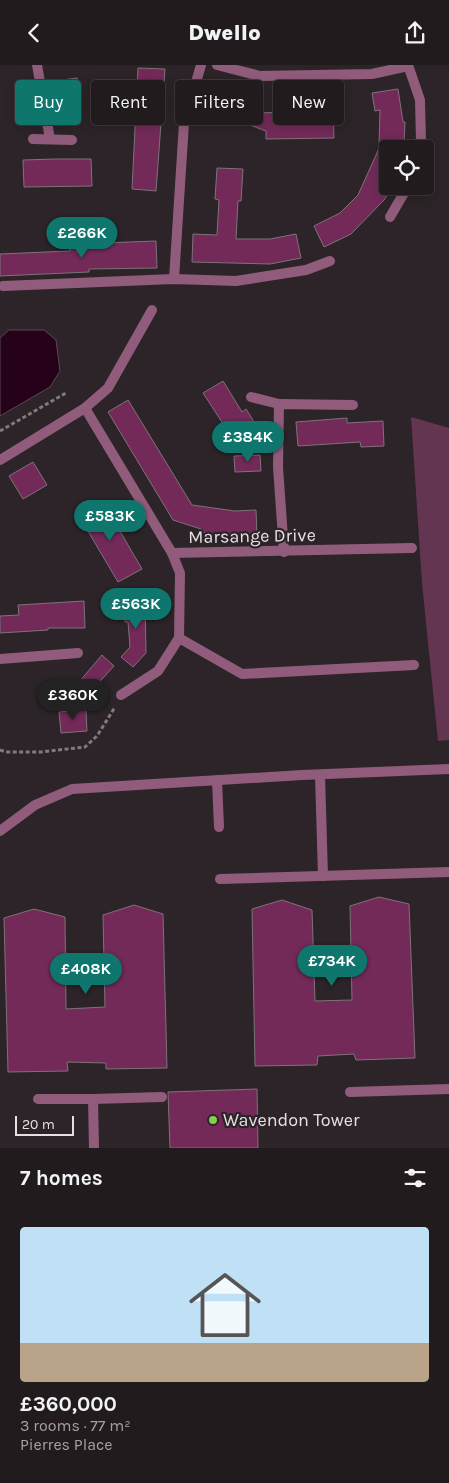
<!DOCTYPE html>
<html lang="en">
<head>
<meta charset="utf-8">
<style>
  body { margin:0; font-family:Karla,sans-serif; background:#292427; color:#f1f3f6; height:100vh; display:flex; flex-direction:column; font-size:19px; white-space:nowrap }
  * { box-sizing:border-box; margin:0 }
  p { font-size:16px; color:#a2a1a4 }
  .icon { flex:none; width:28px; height:28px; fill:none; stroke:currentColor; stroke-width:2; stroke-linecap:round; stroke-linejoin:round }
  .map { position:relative; height:1083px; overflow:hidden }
  .details { display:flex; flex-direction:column; background:#211b1e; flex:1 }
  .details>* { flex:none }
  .hud { position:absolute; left:15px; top:15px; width:420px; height:45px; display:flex; gap:10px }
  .fabs { position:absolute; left:379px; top:75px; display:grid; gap:10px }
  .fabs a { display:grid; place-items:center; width:55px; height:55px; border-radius:5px; background:#211b1e; box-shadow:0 2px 12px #0003,0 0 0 1px #3e393c; font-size:25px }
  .scale { position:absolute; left:15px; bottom:12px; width:59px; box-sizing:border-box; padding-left:5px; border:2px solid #e6e0e3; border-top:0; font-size:14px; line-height:18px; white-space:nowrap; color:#e6e0e3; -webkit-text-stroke:4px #2c2428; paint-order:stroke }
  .price { position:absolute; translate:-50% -42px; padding:0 11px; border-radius:18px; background:#0f766e; color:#fff; font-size:16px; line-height:32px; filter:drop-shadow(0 1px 2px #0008) }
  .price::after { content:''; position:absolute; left:50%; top:30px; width:15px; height:11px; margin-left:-8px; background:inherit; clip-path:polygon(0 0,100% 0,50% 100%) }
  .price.active { background:#222; color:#fff }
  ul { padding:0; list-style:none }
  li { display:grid; align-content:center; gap:10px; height:265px; padding:0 20px }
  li+li { border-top:1px solid #3e393c }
  li span { display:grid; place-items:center; height:155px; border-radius:5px; color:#555 }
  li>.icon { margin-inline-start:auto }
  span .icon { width:90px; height:90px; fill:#fffc; stroke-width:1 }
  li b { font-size:21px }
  h2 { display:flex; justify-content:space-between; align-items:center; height:60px; padding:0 20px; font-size:21px }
  .pill { padding:0 18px; border-radius:5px; background:#211b1e; box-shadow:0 2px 12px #0003,0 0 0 1px #3e393c; font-size:18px; line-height:45px }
  .pill.active { background:#0f766e; color:#fff }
  header { display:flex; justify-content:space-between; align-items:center; height:65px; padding:0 20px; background:#211b1e; font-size:22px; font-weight:800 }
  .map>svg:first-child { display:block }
  .green { fill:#633550 }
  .water { fill:#250219; stroke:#5f4556 }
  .building { fill:#732a59; stroke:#7d7378 }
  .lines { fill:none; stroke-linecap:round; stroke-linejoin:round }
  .path { stroke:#817a7d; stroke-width:3; stroke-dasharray:4 2.5; stroke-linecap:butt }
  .service { stroke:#915c7b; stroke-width:10 }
  .minor { stroke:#915c7b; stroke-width:10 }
  .poi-dot { fill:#85cf4c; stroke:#2c2428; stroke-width:2 }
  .labels { text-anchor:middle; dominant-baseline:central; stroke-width:4.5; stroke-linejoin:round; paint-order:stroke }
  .street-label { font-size:18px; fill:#e6e0e3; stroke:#2c2428 }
  .poi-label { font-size:18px; fill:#e6e0e3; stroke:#2c2428; text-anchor:start }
</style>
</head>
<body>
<header><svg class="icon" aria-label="back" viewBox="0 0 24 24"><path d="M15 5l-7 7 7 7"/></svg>Dwello<svg class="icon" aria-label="share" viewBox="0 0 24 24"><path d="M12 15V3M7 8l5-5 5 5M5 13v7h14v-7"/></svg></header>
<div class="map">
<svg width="449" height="1083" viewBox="0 0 449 1083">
  <rect width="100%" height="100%" fill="#2c2428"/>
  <polygon class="green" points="411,352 449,363 449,675 438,676 422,518"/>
  <polygon class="water" points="9,265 44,265 56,275 60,306 50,322 0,351 0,273"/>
  <g class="building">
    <polygon points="138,3 165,4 156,126 132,124"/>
    <polygon points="77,13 81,36 58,39 55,16"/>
    <polygon points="223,24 259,37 255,48 333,46 334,73 266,74 266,66 215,47"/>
    <polygon points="398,24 403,57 405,57 404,80 388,80 388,129 384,135 351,169 324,182 314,161 340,148 358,130 381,79 379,79 380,45 375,46 372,28"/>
    <polygon points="55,94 91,94 92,121 24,122 23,95"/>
    <polygon points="217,103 243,104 241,136 238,136 236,174 270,174 296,169 301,193 270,199 192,197 193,169 217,170 219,135 215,134"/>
    <polygon points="156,176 157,203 89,204 89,207 0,211 0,189 70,186 70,183 103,182 103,178"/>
    <polygon points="223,316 242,347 246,344 256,360 233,374 203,328"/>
    <polygon points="128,335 192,440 235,446 256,445 257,471 234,472 200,467 201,464 173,455 108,347"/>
    <polygon points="347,353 347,358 383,356 384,381 361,382 360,377 298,381 296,357"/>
    <polygon points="260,390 261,406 235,407 234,391"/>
    <polygon points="33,397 47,420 23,434 9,411"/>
    <polygon points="103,437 142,504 118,517 79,451"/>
    <polygon points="145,533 146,588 133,602 121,592 130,582 128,557 125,557 124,534"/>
    <polygon points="84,536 85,563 48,563 48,565 0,568 0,551 19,550 18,540"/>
    <polygon points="102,590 114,601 91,626 79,617"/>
    <polygon points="86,645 87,666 61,668 59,647"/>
    <polygon points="379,832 409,839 415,993 356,995 354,989 318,991 317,1000 255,1001 252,844 282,835 312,845 315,936 352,935 350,841"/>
    <polygon points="134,840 163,849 167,1003 106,1004 106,998 67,997 68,1006 8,1007 4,853 34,844 65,852 66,944 105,942 103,850"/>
    <polygon points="257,1024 258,1083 170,1083 168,1027"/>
  </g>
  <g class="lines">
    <g class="path">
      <polyline points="0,366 66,328"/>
      <polyline points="0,685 6,687 41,687 85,682 97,671 115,642"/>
    </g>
    <g class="service">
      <polyline points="37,0 50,74"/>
      <polyline points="33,74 72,75"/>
      <polyline points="320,710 323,811"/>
      <polyline points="217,715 219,762"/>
      <polyline points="0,766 35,740 72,724 302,710 449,704"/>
      <polyline points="220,814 449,807"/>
      <polyline points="350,1027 449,1024"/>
      <polyline points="38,1034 93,1034 94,1083"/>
      <polyline points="93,1034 162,1032"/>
    </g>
    <g class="minor">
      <polyline points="217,0 260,11 372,9 408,1"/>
      <polyline points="408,0 420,35 421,77 420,84"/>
      <polyline points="390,152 408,121"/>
      <polyline points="174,214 184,58 201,0"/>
      <polyline points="3,221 174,214 236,216 306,205 330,196"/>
      <polyline points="251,332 279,339"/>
      <polyline points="85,343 172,488 412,483"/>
      <polyline points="0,395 85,343 108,323 152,245"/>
      <polyline points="284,487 278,402 279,339 353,340"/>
      <polyline points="179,573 242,609 414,600"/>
      <polyline points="0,594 78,588"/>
      <polyline points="121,630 158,606 179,573 180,508 172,488"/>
    </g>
  </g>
  <circle class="poi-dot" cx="213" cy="1055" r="5"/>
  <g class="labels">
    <g class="street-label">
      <text transform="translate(252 471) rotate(-1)">Marsange Drive</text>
    </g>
    <g class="poi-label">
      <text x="223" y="1055">Wavendon Tower</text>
    </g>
  </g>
</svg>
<div class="fabs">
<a><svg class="icon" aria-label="locate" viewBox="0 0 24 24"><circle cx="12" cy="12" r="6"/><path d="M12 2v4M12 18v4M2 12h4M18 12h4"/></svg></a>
</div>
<div class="scale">20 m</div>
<b class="price" style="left:82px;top:194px">£266K</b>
<b class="price" style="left:248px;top:398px">£384K</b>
<b class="price" style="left:110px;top:477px">£583K</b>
<b class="price" style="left:136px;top:565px">£563K</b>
<b class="price active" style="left:73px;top:656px">£360K</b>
<b class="price" style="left:332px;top:922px">£734K</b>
<b class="price" style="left:86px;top:930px">£408K</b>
<div class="hud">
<a class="pill active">Buy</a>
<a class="pill">Rent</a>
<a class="pill">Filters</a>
<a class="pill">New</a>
</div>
</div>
<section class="details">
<h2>7 homes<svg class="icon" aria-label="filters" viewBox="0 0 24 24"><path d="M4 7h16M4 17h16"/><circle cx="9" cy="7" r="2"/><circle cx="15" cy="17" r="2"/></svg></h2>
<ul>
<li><span style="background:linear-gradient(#bfe0f5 75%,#b9a48a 0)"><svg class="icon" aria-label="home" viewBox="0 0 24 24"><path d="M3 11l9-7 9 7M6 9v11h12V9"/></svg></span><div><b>£360,000</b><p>3 rooms · 77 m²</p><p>Pierres Place</p></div></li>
</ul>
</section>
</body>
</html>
